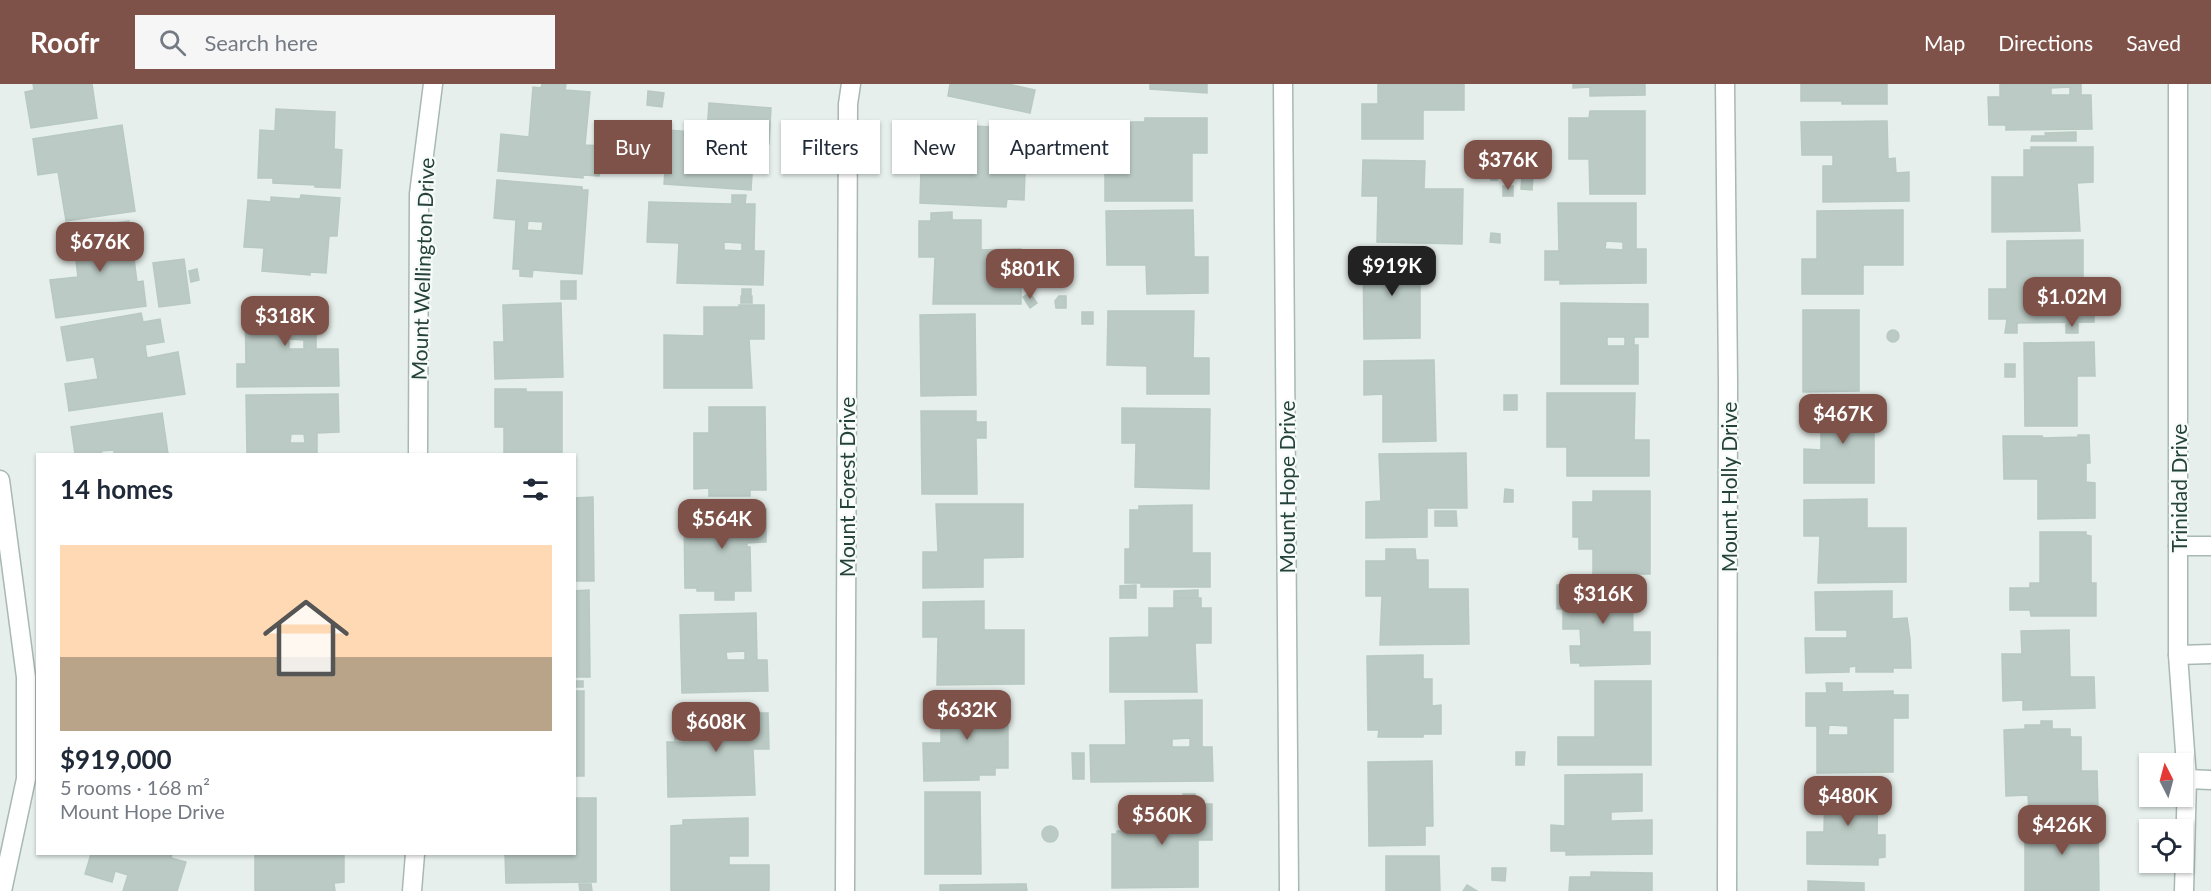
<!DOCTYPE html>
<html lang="en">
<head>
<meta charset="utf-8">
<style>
  body { margin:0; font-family:Lato,sans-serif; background:#f6f6f7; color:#1f2937; height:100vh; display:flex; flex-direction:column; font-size:22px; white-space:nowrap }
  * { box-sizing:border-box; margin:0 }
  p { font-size:20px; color:#747a83 }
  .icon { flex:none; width:33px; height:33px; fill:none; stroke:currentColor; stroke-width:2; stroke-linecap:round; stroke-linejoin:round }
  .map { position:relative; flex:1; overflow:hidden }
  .side { position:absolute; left:36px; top:369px; width:540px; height:402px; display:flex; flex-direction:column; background:#fff; border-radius:0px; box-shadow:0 2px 4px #0004 }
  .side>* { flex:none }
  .guide { position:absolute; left:594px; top:36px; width:570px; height:54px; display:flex; gap:12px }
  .needle { width:39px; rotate:354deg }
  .fabs { position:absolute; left:2139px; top:669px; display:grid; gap:12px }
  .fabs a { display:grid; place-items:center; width:54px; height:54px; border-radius:0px; background:#fff; box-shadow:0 2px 4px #0004; font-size:30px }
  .price { position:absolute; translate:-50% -51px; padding:0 14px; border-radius:12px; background:#7f5249; color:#fff; font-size:20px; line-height:39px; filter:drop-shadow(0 2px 3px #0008) }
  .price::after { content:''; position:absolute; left:50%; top:36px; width:18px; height:14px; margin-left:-9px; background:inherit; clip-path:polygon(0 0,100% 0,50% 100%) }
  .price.current { background:#222; color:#fff }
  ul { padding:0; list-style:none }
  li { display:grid; align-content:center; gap:12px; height:318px; padding:0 24px }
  li span { display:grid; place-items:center; height:186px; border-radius:0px; color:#555 }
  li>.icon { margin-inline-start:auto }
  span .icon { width:108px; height:108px; fill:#fffc; stroke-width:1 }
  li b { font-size:26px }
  h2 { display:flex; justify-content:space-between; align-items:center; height:72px; padding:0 24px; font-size:26px }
  .tag { padding:0 21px; border-radius:0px; background:#fff; box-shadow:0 2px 4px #0004; font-size:21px; line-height:54px }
  .tag.current { background:#7f5249; color:#fff }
  header { display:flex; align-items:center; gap:36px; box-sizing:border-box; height:84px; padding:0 30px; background:#7f5249; color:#fff }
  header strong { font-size:28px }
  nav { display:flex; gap:33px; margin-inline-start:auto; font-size:21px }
  .search { width:420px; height:54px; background:#f6f6f7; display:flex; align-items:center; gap:15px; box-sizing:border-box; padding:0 21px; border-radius:0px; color:#747a83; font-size:22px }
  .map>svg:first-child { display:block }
  .building { fill:#bbcac4; stroke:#b8c9c2; stroke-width:1.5; fill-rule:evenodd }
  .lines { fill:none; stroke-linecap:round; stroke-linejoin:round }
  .lane-casing { stroke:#a8b8b2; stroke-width:21 }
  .street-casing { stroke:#a8b8b2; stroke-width:21 }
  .lane { stroke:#fff; stroke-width:18 }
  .street { stroke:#fff; stroke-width:18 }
  .labels { text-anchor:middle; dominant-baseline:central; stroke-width:4.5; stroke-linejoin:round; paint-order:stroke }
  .street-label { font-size:21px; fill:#24423a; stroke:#f7fbf9 }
</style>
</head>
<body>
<header>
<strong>Roofr</strong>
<div class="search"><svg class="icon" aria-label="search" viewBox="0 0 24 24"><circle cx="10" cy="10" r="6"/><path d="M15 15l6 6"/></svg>Search here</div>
<nav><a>Map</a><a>Directions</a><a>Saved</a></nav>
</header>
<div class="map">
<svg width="2211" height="807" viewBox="0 0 2211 807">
  <rect width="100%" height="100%" fill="#e6efeb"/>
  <g class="building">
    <polygon points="33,0 92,0 97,34 31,44 25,8 34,6"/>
    <polygon points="542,0 566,0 565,6 590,8 585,61 602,62 599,92 583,91 583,94 498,87 501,50 529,53 533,3 541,4"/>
    <polygon points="950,0 1008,0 1035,6 1030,29 948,12"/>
    <polygon points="1150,0 1207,0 1207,9 1150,5"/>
    <polygon points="1378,0 1464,0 1464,26 1423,26 1423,55 1362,55 1362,20 1378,20"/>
    <polygon points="1573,0 1645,0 1645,11 1590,12 1590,3 1573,4"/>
    <polygon points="1801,0 1887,0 1887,20 1842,20 1842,17 1801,17"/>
    <path d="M2000,0H2081V11H2091L2092,45L2006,46V41H1989L1988,13H2000ZM2070,3V11H2051V4Z"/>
    <polygon points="648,7 664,9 662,23 647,21"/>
    <polygon points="709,19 771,24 769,60 754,59 751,106 664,100 668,46 707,49"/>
    <polygon points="276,25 335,28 334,65 342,66 340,104 315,103 315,101 273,99 273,94 258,94 260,46 275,47"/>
    <polygon points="1590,27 1645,27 1645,110 1590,110 1589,75 1569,75 1569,34 1589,34"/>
    <polygon points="1145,34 1207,34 1207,69 1192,69 1192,117 1105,117 1105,63 1128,63 1128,38 1145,38"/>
    <polygon points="1887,37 1888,75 1895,74 1896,89 1909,88 1909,117 1823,118 1823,82 1833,82 1833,71 1802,71 1801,38"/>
    <polygon points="935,40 1010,44 1008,87 1025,88 1024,116 1007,115 1006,123 920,119 921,86 962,88 962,79 933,77"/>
    <polygon points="122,41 135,127 66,137 58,88 38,91 33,55"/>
    <polygon points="2076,48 2076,57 2031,57 2032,52 2046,52 2045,49"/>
    <polygon points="2031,63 2093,63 2093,98 2077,99 2080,147 1992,148 1992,93 2024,93 2024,66 2031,66"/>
    <polygon points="1363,76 1425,77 1424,105 1463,105 1462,160 1377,158 1378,112 1362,112"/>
    <polygon points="1491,89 1498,90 1497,96 1491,96"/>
    <polygon points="1522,92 1533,93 1532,106 1521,105"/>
    <path d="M497,96L582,103V106H588L582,190L533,186L532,193L520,192V185H513L516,136L494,134ZM528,137L543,138L542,147L527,146Z"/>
    <rect x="1503" y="102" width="10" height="10"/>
    <polygon points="301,111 340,114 337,152 329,152 326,189 310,188 310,191 262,187 264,164 244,163 248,116 271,118 271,113 300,115"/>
    <path d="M732,111H746L745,120H755L754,167H764L763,201L677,199L679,159L647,158L649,118L732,120ZM724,158L742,159V167L724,166Z"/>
    <path d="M1558,119H1636V165H1646V199L1560,200V196H1545V167H1559ZM1606,157L1623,158V166L1605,165Z"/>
    <polygon points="1193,126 1194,173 1208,173 1208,209 1147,210 1146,181 1107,181 1106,127"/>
    <polygon points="1903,126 1903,181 1863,181 1863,210 1802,210 1802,175 1817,175 1817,127"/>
    <polygon points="952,128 952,136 981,136 981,166 1021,165 1021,220 933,220 935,173 919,173 919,137 931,137 931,129"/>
    <polygon points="129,137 137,198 143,197 146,222 56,234 50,196 78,193 72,145"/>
    <polygon points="1491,149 1500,150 1500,159 1490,158"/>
    <polygon points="2083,156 2083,195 2053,196 2053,204 2094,203 2094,238 2017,239 2017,249 2005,249 2007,235 1989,235 1989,205 2007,205 2007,157"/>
    <polygon points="1363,171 1420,171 1420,254 1364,255"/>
    <polygon points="184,175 190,219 159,223 153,179"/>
    <polygon points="197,185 199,196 191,198 189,187"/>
    <rect x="561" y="197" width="15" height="18"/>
    <rect x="742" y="205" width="9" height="6"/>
    <polygon points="1030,209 1037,219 1030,224 1023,213"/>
    <rect x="741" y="212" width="11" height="7"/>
    <polygon points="1059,212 1066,212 1066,224 1056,224 1055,217"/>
    <path d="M316,216V265H338L339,302L237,303V280H246L245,217ZM289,255L304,256V265H289Z"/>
    <polygon points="561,219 563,293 495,295 494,258 504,258 503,221"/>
    <path d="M1561,219L1648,220V253H1634V261H1638V300H1561ZM1607,253H1625V262H1607Z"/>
    <polygon points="739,221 764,221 764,255 749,255 752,304 664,304 664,251 704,252 704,223 740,223"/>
    <polygon points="1803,226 1859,226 1859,307 1803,308"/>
    <polygon points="1108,227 1194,227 1193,274 1209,274 1209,310 1147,310 1147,282 1107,281"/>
    <rect x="1082" y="228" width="11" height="12"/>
    <polygon points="141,229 143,238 160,235 164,258 145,261 147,274 178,268 185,310 69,327 65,300 98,295 94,273 67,277 61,243"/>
    <polygon points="975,230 976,311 921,312 920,231"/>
    <polygon points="2078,239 2078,249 2066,249 2066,240"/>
    <circle cx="1893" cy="252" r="6"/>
    <polygon points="2094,258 2095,292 2077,292 2077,342 2025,342 2024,259"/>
    <polygon points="1434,276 1436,357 1383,358 1383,310 1364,311 1364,277"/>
    <rect x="2005" y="280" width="10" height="13"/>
    <polygon points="495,305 526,305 526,308 562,308 562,370 504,370 504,343 495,343"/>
    <polygon points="1547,309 1635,309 1634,356 1649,356 1649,392 1567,392 1567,363 1547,363"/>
    <path d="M338,310L339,348L317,349V370H247L246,311ZM291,350H304L305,359H290Z"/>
    <rect x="1504" y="311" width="13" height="15"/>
    <polygon points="1821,317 1874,317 1874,399 1804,399 1804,365 1821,366"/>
    <polygon points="709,323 765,323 766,406 750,406 750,412 709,412 709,404 694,405 694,349 709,349"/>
    <polygon points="1122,324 1210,325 1209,405 1135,403 1136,359 1122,359"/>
    <polygon points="921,327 976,327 976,338 986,338 986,354 976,354 977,410 922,410"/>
    <polygon points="162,329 168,370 114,370 114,366 101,367 102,370 75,370 71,343"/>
    <polygon points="2078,351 2089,351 2090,379 2086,379 2086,398 2095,399 2095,434 2038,435 2038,395 2004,395 2003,352 2042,352 2043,354 2078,353"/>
    <polygon points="1466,369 1467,424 1427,424 1427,453 1366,454 1366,418 1381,417 1379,370"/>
    <polygon points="1505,405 1513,406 1513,418 1504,418"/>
    <polygon points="1593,407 1650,407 1650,490 1593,490 1593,465 1579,465 1579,453 1573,453 1573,418 1593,418"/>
    <polygon points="593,413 594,497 574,497 574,414"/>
    <polygon points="1867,415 1867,444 1906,444 1906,498 1818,499 1820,452 1804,452 1804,416"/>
    <polygon points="936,420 1023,420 1023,473 983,474 983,503 923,504 923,468 938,468"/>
    <polygon points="1192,421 1192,469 1210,469 1210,503 1141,503 1141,499 1125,499 1125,465 1130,465 1130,426 1139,426 1139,422"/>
    <polygon points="766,425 766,458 747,459 747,463 750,463 751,507 734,507 734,516 715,516 715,507 697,507 697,504 685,504 684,434 696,433 696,426"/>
    <polygon points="1435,427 1456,427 1457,442 1435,442"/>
    <polygon points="2040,448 2086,448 2086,451 2091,452 2091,499 2096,499 2096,532 2031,532 2030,526 2010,526 2010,504 2030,504 2030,499 2040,499"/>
    <polygon points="1386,465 1415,465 1416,476 1428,476 1428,505 1468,505 1469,560 1380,561 1382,512 1366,512 1366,477 1386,477"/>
    <polygon points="1632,500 1633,548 1650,548 1650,580 1580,582 1580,579 1571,579 1570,562 1581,562 1580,545 1563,545 1563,525 1557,525 1557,501"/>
    <polygon points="1136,501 1136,514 1120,514 1120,502"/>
    <polygon points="589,506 590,593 574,593 574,507"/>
    <polygon points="1198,506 1198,514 1174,514 1174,507"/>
    <polygon points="1892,507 1892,535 1907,534 1910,555 1911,584 1893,584 1893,588 1856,588 1856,582 1849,583 1849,588 1806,589 1805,554 1847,554 1847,546 1816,546 1815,508"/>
    <polygon points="1174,514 1201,514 1201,524 1211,524 1211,559 1195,559 1197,608 1110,608 1110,554 1149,553 1149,524 1174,524"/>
    <polygon points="984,517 984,546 1024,546 1024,600 937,601 938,553 923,553 923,518"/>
    <path d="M756,529L757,576H767L768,607L682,609L680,531ZM745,567V576H727L726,568Z"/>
    <polygon points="2069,546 2070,593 2094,593 2095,624 2023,626 2023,616 2003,617 2002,570 2022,570 2021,547"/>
    <polygon points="1423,571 1423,595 1432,595 1432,622 1441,621 1441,650 1423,650 1423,653 1378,653 1379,646 1368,646 1367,572"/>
    <rect x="574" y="597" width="9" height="6"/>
    <polygon points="1595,597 1651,597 1651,681 1558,681 1558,653 1595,653"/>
    <path d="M1826,599H1842V608L1893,607V611H1908V634H1893V688L1817,689V642H1806V609H1827ZM1829,641L1848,642V651H1828Z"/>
    <rect x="574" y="607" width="10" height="85"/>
    <polygon points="994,610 994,642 1008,642 1008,684 995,684 995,691 979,691 979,696 924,697 923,659 941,659 941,611"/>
    <path d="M1202,616V663H1212L1213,697L1091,698L1090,661H1126L1125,617ZM1190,654V663H1172V655Z"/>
    <polygon points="735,619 750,619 750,629 768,629 769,665 753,665 755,711 668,713 667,658 689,658 689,655 675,656 674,630 735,629"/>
    <polygon points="2041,637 2052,637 2052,645 2070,645 2070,653 2081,653 2081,687 2097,687 2098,725 2029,726 2028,711 2006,712 2004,646 2025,645 2025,641 2041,641"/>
    <polygon points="1516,668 1525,668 1524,681 1516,681"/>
    <polygon points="1072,669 1084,669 1084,695 1073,695"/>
    <polygon points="1432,677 1433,742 1425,742 1425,761 1369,762 1368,678"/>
    <polygon points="1642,690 1642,727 1611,728 1611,737 1652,736 1652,770 1566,771 1566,767 1551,767 1551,741 1565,742 1565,691"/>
    <polygon points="1825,698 1878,698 1877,751 1885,751 1885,773 1878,774 1878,781 1807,780 1807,748 1824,748"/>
    <polygon points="925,708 980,708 981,790 925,790"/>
    <polygon points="1183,710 1195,710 1195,720 1212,720 1212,756 1198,756 1198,803 1112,804 1112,750 1117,750 1117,747 1134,747 1134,750 1137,750 1136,724 1151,724 1151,720 1183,720"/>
    <polygon points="574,714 596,714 596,798 506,799 505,770 574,770"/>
    <polygon points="748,734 748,772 729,772 729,781 769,781 769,807 671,807 671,742 683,741 683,736"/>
    <polygon points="2098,735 2099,807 2025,807 2025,741 2032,741 2032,736"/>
    <circle cx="1050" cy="750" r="8"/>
    <polygon points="91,770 172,770 171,774 186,778 177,807 123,807 128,791 115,787 112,798 85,790"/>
    <polygon points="255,770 344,770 344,798 334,799 335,807 255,807"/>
    <polygon points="1386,772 1439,772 1440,807 1386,807"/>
    <polygon points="1492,784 1506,784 1505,797 1492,796"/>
    <polygon points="1591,788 1652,789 1652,807 1569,807 1570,793 1591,793"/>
    <polygon points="1808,797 1864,799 1864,807 1808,807"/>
    <polygon points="579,800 591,800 592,807 580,807"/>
    <polygon points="1026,800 1027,807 940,807 940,801"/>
    <polygon points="1467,801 1477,807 1463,807"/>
  </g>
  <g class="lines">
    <g class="lane-casing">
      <g id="lane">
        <polyline points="2178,462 2211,462"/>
        <polyline points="2178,571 2211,570"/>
      </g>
    </g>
    <g class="street-casing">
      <g id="street">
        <polyline points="1283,0 1289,807"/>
        <polyline points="1725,0 1728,298 1727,807"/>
        <polyline points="2178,0 2178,571 2187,695 2184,807"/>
        <polyline points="418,370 419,110 433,0"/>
        <polyline points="0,396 26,593 26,695 2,807"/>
        <polyline points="2187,695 2211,696"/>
        <polyline points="412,807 415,770"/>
        <polyline points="845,807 848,20 851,0"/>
      </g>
    </g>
    <use href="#lane" class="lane"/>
    <use href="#street" class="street"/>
  </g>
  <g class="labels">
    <g class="street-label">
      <text transform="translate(422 185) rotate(-88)">Mount Wellington Drive</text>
      <text transform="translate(846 403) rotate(-90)">Mount Forest Drive</text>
      <text transform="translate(1286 403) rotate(-90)">Mount Hope Drive</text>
      <text transform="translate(1728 403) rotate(-90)">Mount Holly Drive</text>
      <text transform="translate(2178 404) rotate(-90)">Trinidad Drive</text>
    </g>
  </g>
</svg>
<div class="fabs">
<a><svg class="needle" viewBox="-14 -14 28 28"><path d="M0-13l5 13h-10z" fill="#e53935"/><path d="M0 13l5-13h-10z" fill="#747a83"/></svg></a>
<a><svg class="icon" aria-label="locate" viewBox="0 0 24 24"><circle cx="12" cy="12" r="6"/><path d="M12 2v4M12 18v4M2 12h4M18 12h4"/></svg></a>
</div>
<b class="price" style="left:1508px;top:107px">$376K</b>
<b class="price" style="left:100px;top:189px">$676K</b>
<b class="price current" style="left:1392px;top:213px">$919K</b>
<b class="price" style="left:1030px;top:216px">$801K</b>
<b class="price" style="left:2072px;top:244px">$1.02M</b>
<b class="price" style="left:285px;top:263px">$318K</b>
<b class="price" style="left:1843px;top:361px">$467K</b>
<b class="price" style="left:722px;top:466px">$564K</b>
<b class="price" style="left:1603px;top:541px">$316K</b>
<b class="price" style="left:967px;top:657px">$632K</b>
<b class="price" style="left:716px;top:669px">$608K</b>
<b class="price" style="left:1848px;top:743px">$480K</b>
<b class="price" style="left:1162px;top:762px">$560K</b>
<b class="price" style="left:2062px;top:772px">$426K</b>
<div class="guide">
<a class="tag current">Buy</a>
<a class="tag">Rent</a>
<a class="tag">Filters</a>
<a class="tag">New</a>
<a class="tag">Apartment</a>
</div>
<section class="side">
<h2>14 homes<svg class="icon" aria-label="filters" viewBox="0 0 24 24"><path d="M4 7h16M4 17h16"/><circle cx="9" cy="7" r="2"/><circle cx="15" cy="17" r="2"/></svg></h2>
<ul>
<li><span style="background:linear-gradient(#ffd9b3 60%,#b9a48a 0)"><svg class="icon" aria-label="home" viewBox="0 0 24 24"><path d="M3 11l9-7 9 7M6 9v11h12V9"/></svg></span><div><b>$919,000</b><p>5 rooms · 168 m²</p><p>Mount Hope Drive</p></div></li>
</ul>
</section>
</div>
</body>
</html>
